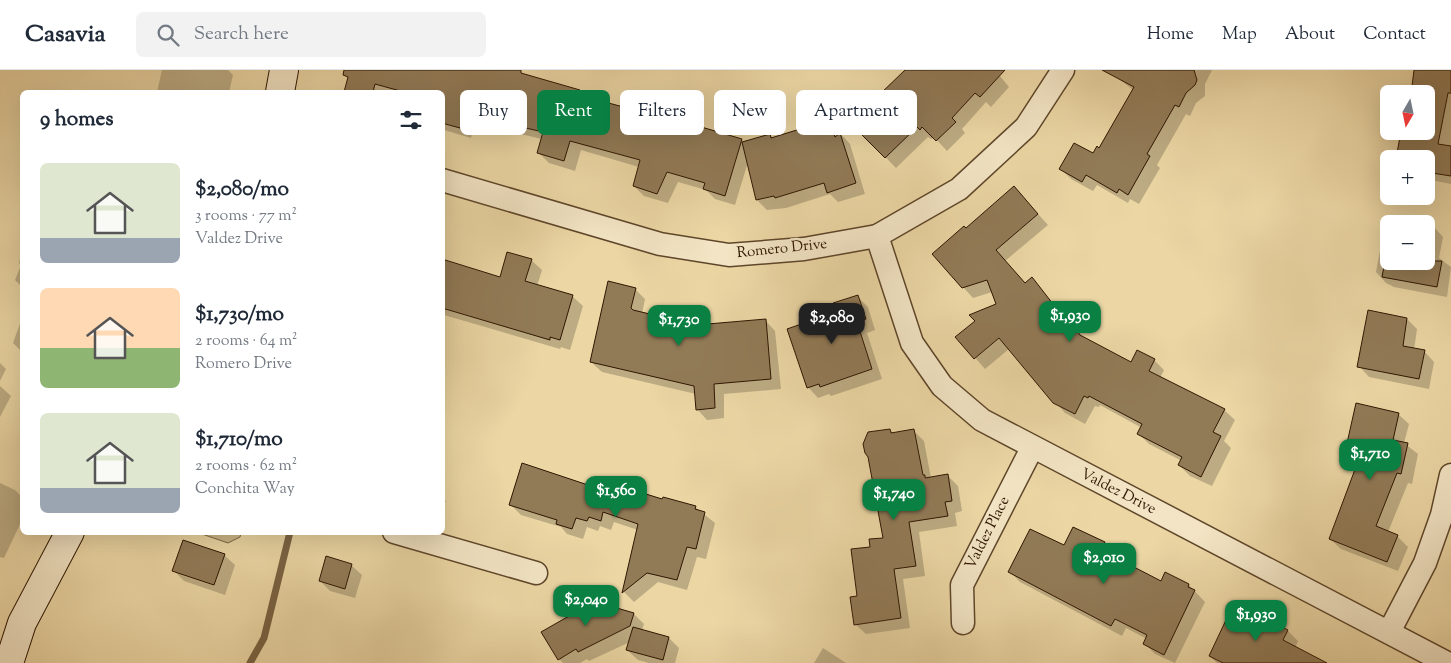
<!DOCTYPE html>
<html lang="en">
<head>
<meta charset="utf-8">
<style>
  body { margin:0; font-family:"Sorts Mill Goudy",serif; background:#f2f2f3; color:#1f2937; height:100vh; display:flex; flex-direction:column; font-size:19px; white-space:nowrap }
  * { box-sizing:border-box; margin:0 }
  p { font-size:16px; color:#747a83 }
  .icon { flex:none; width:28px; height:28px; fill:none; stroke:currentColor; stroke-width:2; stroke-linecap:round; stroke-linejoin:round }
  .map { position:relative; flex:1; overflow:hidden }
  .side { position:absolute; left:20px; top:20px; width:425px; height:445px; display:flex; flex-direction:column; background:#fff; border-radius:8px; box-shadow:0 5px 20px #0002 }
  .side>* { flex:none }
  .top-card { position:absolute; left:460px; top:20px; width:475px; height:45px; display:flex; gap:10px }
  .needle { width:32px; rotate:189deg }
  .tools { position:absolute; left:1380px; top:15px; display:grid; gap:10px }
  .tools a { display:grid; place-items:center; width:55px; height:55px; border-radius:8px; background:#fff; box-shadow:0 5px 20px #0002; font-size:25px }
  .price { position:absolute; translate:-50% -42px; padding:0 11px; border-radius:10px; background:#0b8043; color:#fff; font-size:16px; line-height:32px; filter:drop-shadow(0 1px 2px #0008) }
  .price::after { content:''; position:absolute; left:50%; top:30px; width:15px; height:11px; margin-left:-8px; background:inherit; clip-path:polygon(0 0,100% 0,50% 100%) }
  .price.selected { background:#222; color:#fff }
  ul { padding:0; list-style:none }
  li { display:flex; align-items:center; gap:15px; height:125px; padding:0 20px }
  li span { display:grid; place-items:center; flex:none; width:140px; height:100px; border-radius:8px; color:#555 }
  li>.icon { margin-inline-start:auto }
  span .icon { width:60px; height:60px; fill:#fffc; stroke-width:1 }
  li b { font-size:21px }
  h2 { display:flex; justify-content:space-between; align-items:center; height:60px; padding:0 20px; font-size:21px }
  .tag { padding:0 18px; border-radius:8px; background:#fff; box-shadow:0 5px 20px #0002; font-size:18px; line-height:45px }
  .tag.selected { background:#0b8043; color:#fff }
  header { display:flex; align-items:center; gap:30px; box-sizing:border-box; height:70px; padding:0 25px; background:#fff; border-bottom:1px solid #e0e1e3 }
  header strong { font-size:24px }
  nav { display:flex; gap:28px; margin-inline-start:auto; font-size:18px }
  .search { width:350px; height:45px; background:#f2f2f3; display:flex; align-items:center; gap:12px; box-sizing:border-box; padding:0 18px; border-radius:8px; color:#747a83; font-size:19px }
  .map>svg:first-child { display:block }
  .grass { fill:#cbb588; stroke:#7d6644 }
  .shadow { fill:#0003 }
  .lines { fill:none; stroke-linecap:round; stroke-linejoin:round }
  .stream { stroke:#796242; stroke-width:7 }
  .building { fill:#917a56; stroke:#2f1601 }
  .minor-casing { stroke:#5e462a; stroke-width:25 }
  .secondary-casing { stroke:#2f1601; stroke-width:30 }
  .minor { stroke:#f2e4c4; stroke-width:22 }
  .secondary { stroke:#f2e4c4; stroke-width:28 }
  .labels { text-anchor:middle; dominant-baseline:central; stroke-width:5; stroke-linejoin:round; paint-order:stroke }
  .street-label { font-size:15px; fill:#2f1601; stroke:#f2e4c4 }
</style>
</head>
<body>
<header>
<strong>Casavia</strong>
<div class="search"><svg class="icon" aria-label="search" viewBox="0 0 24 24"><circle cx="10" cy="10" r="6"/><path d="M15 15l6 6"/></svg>Search here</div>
<nav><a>Home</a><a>Map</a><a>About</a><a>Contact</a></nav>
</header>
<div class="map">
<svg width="1451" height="593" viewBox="0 0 1451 593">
  <rect width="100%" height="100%" fill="#ebd6a4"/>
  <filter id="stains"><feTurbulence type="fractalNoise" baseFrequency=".004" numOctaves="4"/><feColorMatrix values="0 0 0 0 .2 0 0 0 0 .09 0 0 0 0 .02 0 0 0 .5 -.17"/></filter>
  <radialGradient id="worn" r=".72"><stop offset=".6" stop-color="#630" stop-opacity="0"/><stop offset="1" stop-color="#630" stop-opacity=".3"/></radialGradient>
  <polygon class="grass" points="199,463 241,463 240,467 228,473"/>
  <g class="shadow">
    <polygon points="162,0 228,0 233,5 229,22 157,22"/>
    <polygon points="348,0 511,0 580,21 587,28 741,70 744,73 770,65 773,68 829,51 850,74 865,124 838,132 830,124 786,138 767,140 757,130 748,92 735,135 715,129 706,120 678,112 668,133 644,126 634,116 639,97 581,80 575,101 549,93 539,83 542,69 512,62 508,58 476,49 471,68 444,60 442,22 345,22 350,4"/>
    <polygon points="907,0 995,0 1009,17 991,37 986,32 962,59 965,63 947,81 934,67 931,69 928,67 896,98 852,53"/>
    <polygon points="1122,0 1212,0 1205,14 1205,26 1196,33 1190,46 1186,44 1157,95 1160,98 1139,134 1130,129 1128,133 1097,115 1093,121 1071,109 1061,99 1094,85 1099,79 1133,20 1118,8"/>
    <polygon points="1415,0 1451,0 1451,114 1426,109 1426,24 1410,24"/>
    <polygon points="1014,117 1048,155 1005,191 1026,214 1032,209 1082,268 1131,293 1154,290 1164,300 1160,308 1224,340 1235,350 1224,371 1231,378 1212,416 1190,406 1179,395 1182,391 1149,374 1139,364 1142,358 1100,335 1099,337 1095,336 1085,354 1065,343 1009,279 985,299 957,267 997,235 992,222 973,228 963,217 966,160"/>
    <polygon points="1386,148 1419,154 1389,154 1389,191 1426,191 1426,155 1433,156 1443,167 1439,188 1451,197 1447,227 1394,217 1386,213 1376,202"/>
    <polygon points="22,178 22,217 15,210 21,195 19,193"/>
    <polygon points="442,190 501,208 531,190 542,200 537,216 572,226 583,236 570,280 561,277 560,279 444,245"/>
    <polygon points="635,219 645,229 642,244 696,256 765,250 775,261 781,319 724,324 724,348 707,350 697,339 696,324 602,302 591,292"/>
    <polygon points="857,226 868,237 875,260 867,263 882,309 831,326 829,324 818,328 808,317 837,243"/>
    <polygon points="22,248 22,282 13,273"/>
    <polygon points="1407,249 1417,259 1414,280 1424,281 1434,292 1429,319 1369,307 1359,296"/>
    <polygon points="0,293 6,299 0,311"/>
    <polygon points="0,316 11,326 0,347"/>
    <polygon points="1398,344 1409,354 1404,373 1418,384 1412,414 1408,413 1388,462 1397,466 1408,477 1398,501 1341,479 1330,469 1355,401 1344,391"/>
    <polygon points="890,360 894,364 914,361 924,371 931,408 947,405 958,416 962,441 955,443 957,456 919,462 925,506 903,509 910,558 866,564 855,554 859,527 871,478 884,469"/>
    <polygon points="0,413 15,420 22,427 20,443 22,450 4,488 0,487"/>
    <polygon points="594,418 695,437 715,453 706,489 697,487 687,520 658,512 634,532 624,522 638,460 614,452 611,460 600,456 598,461 587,457 583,469 567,464 561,457 521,445 510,434"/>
    <polygon points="442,423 446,432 442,434"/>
    <polygon points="1104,473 1114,484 1113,487 1162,512 1166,504 1189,515 1205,532 1175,593 1155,584 1144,573 1147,569 1126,558 1122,566 1020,512 1010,502 1065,477"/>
    <polygon points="224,485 235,495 225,525 184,511 174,501"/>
    <polygon points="351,495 362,505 355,528 330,521 320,511"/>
    <polygon points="578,542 634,544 644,554 642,560 669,568 679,578 675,593 649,593 638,590 627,580 630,572 589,591 587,589 580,593 563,593 559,589"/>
    <polygon points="1288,561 1298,571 1295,578 1325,593 1217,593 1210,586"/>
    <polygon points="823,578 846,593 814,593"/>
  </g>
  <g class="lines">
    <polyline class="stream" points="250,593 264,568 290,462"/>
  </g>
  <g class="building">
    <polygon points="344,0 521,0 521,3 580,20 579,25 653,45 654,43 742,69 725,126 703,119 705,113 667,102 657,124 633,116 640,90 570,71 564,91 537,83 543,62 500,52 501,49 465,39 460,58 442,53 442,22 404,22 375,14 373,22 344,22 348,7 343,5"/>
    <polygon points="905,0 1005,0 980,27 975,23 952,48 956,52 936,71 922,57 920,60 917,57 885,88 850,53"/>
    <polygon points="1102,0 1194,0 1197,10 1195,15 1186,23 1179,37 1175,35 1147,84 1150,86 1128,125 1119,119 1117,123 1086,105 1082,112 1059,99 1074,73 1093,83 1097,76 1099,78 1134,17"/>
    <polygon points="1414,0 1451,0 1451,23 1448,23 1438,74 1451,76 1451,106 1426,102 1426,89 1396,89 1401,61 1426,61 1426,24 1411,24"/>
    <polygon points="829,50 835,67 840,63 856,113 827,123 824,113 775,128 774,126 756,130 742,72 770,64 771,68"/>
    <polygon points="1014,116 1038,144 996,180 1025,213 1032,207 1074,261 1076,259 1080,265 1131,292 1137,280 1155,289 1149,301 1225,339 1213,362 1221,366 1201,407 1178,395 1182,387 1137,364 1142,354 1089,326 1088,328 1084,326 1075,344 1053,333 999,268 974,289 955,267 975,251 969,245 996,234 987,210 962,218 932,184 964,156 966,158"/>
    <polygon points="507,182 532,189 525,211 573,225 560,270 550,267 550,270 442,238 442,189 500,207"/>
    <polygon points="1385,191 1442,191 1437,217 1382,207"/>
    <polygon points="608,211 636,218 631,238 633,240 696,255 766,249 771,309 714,314 715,338 696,340 694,316 590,292"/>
    <polygon points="858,225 866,249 857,252 872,299 820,317 819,314 807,318 787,259 836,242 833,233"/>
    <polygon points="1368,240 1407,248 1403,276 1425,280 1419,309 1357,297"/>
    <polygon points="1356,333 1399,343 1393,370 1408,373 1401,404 1397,403 1376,456 1398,465 1387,492 1329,469 1357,394 1343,391"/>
    <polygon points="890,359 891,363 914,359 923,405 925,405 925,408 948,404 952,431 945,432 948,446 909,452 916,496 894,499 901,548 854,555 850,527 857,526 851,479 870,477 869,469 883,468 868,387 865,383 863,374 868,362"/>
    <polygon points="522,393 594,417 595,414 602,417 604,411 662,429 663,427 696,436 695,439 705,442 696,479 687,477 677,510 647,503 622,523 638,454 603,442 601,451 589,447 587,451 576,448 572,459 556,454 557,450 509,435"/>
    <polygon points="1073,457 1105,472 1101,480 1161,511 1165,502 1189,514 1188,517 1195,520 1164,585 1143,574 1147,565 1115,549 1111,556 1008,502 1030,459 1064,475"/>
    <polygon points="183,470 225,484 214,515 172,501"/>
    <polygon points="326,486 352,494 345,519 319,511"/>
    <polygon points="586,529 634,543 630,556 578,582 576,579 558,590 541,562 576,542 573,536"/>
    <polygon points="1234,533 1288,560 1283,570 1327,593 1223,593 1209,586"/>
    <polygon points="633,557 669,567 663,590 626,580"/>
  </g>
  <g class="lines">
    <g class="minor-casing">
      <g id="minor">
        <polyline points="442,110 660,174 729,185 804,179 877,166 959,119 1026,57 1063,0"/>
        <polyline points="877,166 912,273 942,316 982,350 1447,593"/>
        <polyline points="394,462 536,503"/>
        <polyline points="963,553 962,515 1032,378"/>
        <polyline points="1389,562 1425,493 1442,445 1451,405"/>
      </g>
    </g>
    <g class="secondary-casing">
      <g id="secondary">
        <polyline points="280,22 284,0"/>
        <polyline points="9,593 22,553 70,462"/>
      </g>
    </g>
    <use href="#minor" class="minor"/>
    <use href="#secondary" class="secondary"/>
  </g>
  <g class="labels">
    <g class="street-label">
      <text transform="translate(782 179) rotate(-6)">Romero Drive</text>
      <text transform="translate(1118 422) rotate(27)">Valdez Drive</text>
      <text transform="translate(988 463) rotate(-63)">Valdez Place</text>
    </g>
  </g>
  <rect width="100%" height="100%" filter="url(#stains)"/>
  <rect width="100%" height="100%" fill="url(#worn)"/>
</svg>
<div class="tools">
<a><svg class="needle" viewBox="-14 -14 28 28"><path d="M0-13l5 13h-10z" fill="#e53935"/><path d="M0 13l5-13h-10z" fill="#747a83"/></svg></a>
<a>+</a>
<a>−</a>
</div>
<b class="price" style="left:1070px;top:273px">$1,930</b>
<b class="price selected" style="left:832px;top:275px">$2,080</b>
<b class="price" style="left:679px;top:277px">$1,730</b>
<b class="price" style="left:1370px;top:411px">$1,710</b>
<b class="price" style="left:616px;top:448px">$1,560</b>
<b class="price" style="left:894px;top:451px">$1,740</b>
<b class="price" style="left:1104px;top:515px">$2,010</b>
<b class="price" style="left:586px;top:557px">$2,040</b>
<b class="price" style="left:1256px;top:572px">$1,930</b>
<div class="top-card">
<a class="tag">Buy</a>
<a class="tag selected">Rent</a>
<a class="tag">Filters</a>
<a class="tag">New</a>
<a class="tag">Apartment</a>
</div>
<section class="side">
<h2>9 homes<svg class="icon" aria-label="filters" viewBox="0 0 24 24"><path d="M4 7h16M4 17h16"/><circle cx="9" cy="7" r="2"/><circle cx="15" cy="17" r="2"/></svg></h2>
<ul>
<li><span style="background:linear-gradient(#dfe7d0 75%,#9aa5b1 0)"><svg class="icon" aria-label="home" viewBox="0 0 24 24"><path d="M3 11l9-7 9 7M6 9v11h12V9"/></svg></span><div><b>$2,080/mo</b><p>3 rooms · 77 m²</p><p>Valdez Drive</p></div></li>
<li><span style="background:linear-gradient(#ffd9b3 60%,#8fb573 0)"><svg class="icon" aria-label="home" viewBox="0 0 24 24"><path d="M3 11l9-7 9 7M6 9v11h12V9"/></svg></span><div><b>$1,730/mo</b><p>2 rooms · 64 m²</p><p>Romero Drive</p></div></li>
<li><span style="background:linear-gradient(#dfe7d0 75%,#9aa5b1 0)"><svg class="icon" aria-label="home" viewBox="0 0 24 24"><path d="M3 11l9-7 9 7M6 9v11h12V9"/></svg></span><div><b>$1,710/mo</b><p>2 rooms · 62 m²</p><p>Conchita Way</p></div></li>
</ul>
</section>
</div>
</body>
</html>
